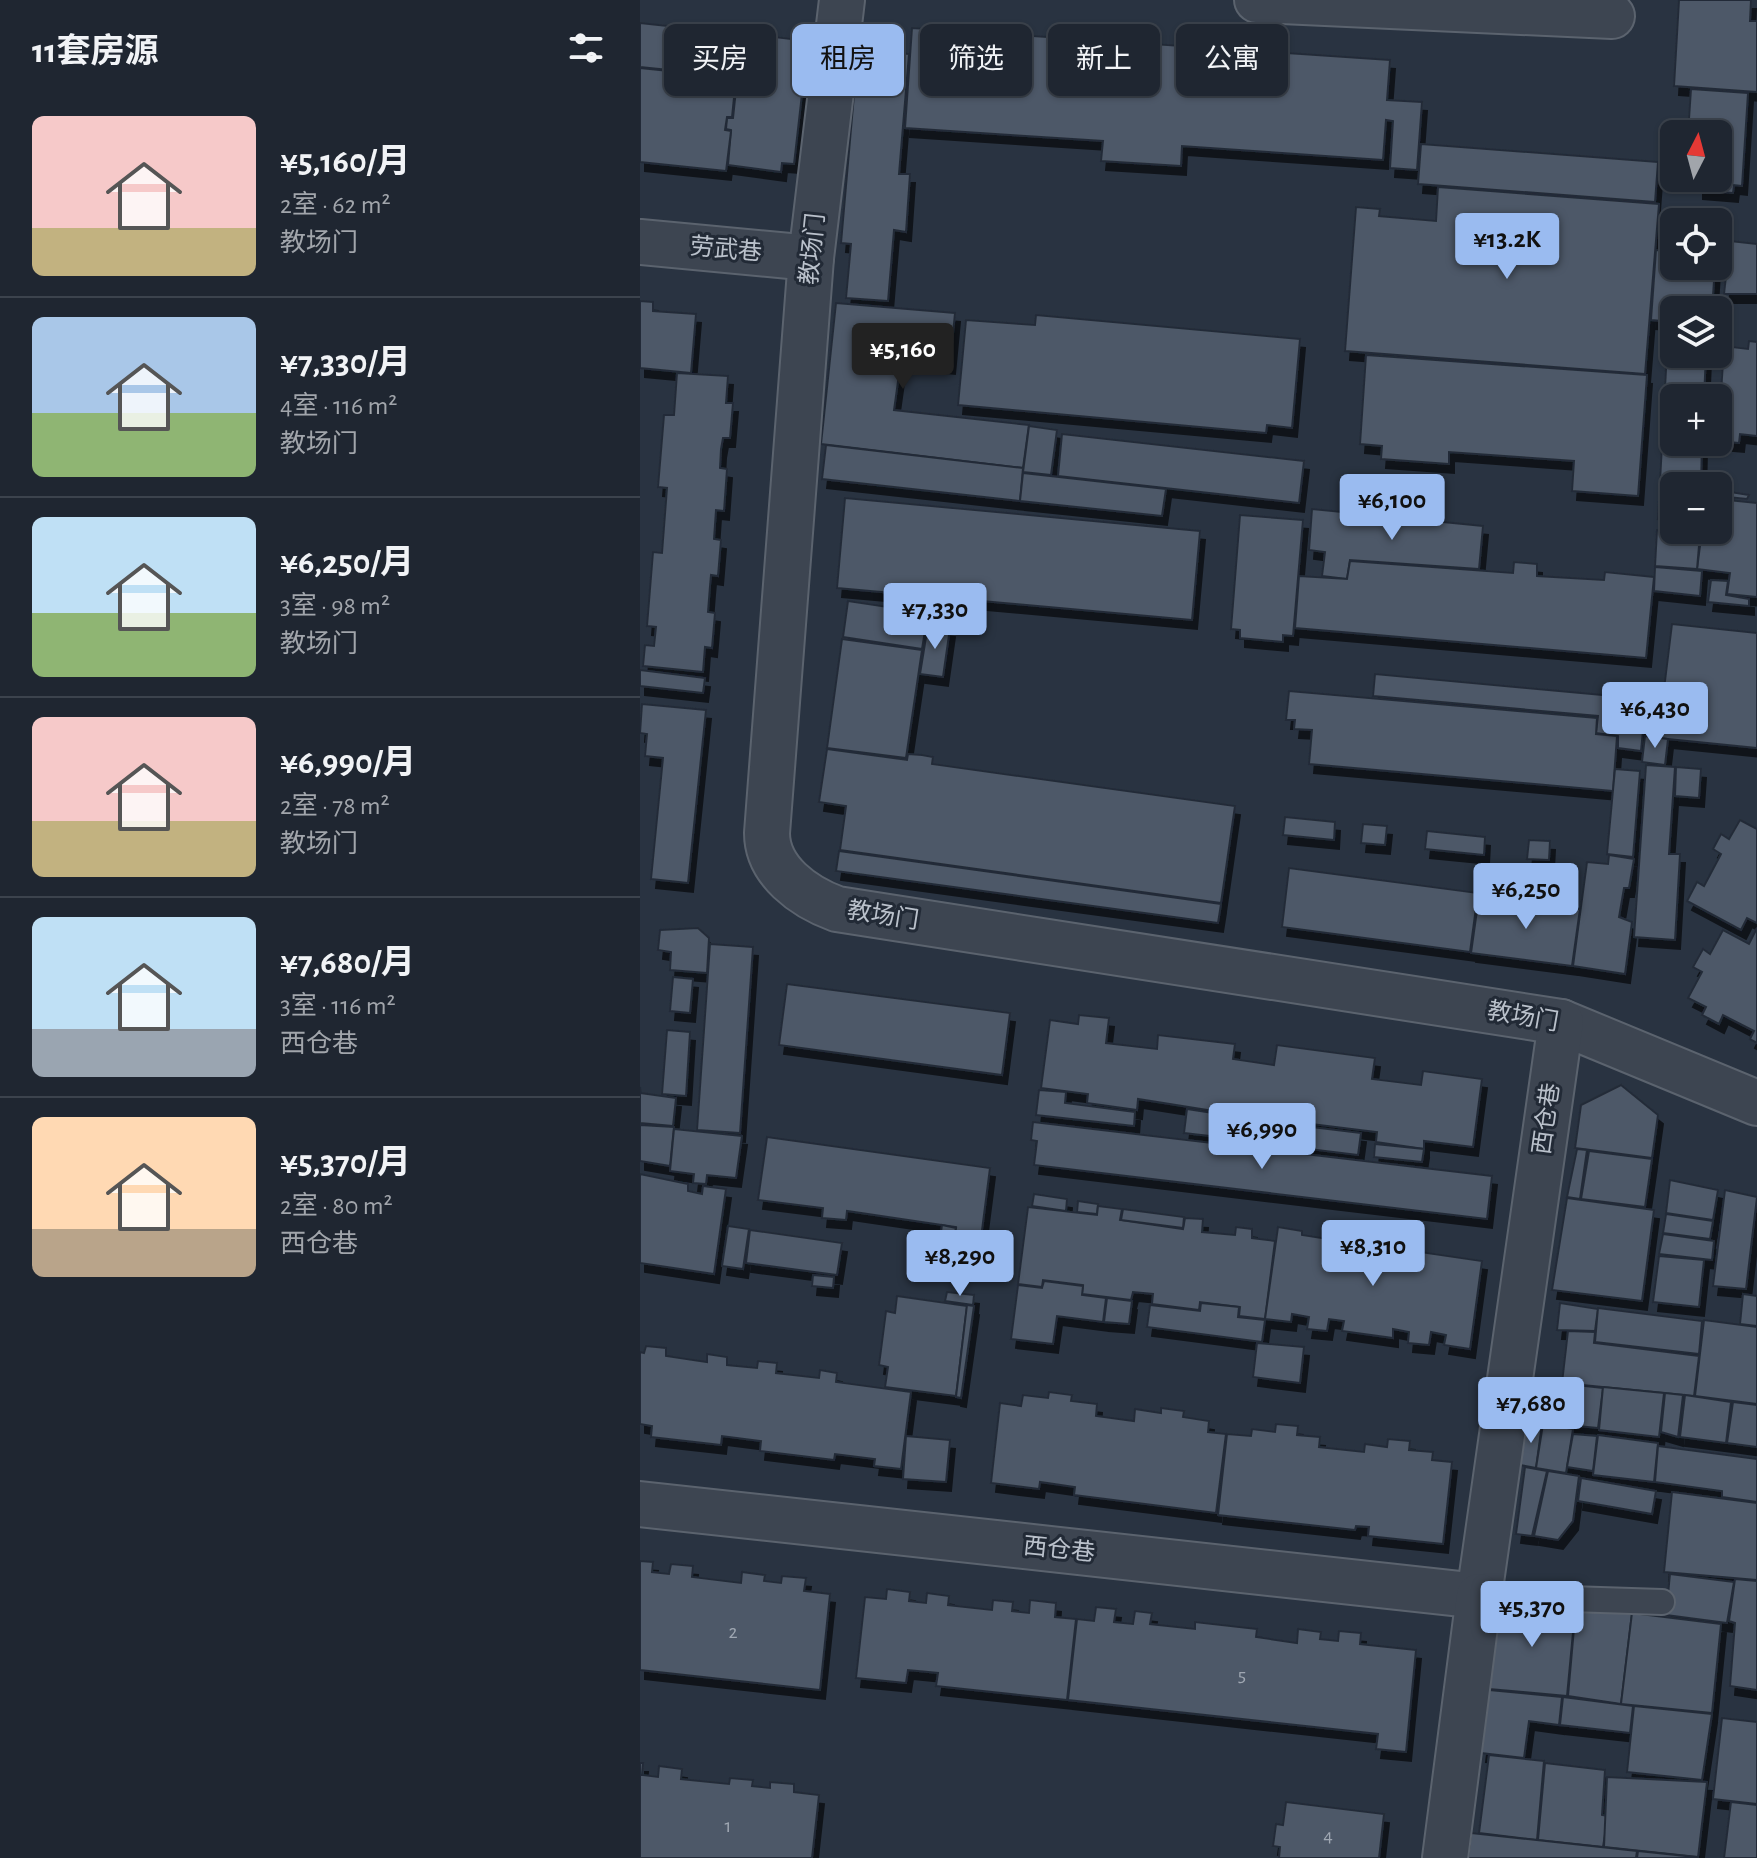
<!DOCTYPE html>
<html lang="zh">
<head>
<meta charset="utf-8">
<style>
  body { margin:0; font-family:"Alegreya Sans","Noto Sans SC",sans-serif; background:#2c323d; color:#f1f3f6; height:100vh; display:flex; flex-direction:column; font-size:30px; white-space:nowrap }
  * { box-sizing:border-box; margin:0 }
  p { font-size:26px; color:#a1a5ab }
  .icon { flex:none; width:44px; height:44px; fill:none; stroke:currentColor; stroke-width:2; stroke-linecap:round; stroke-linejoin:round }
  .map { position:relative; flex:1; overflow:hidden }
  .sheet { display:flex; flex-direction:column; background:#1f2631; width:640px }
  .sheet>* { flex:none }
  .hud { position:absolute; left:24px; top:24px; width:760px; height:72px; display:flex; gap:16px }
  .needle { width:52px; rotate:6deg }
  .fabs { position:absolute; left:1020px; top:120px; display:grid; gap:16px }
  .fabs a { display:grid; place-items:center; width:72px; height:72px; border-radius:12px; background:#1f2631; box-shadow:0 2px 6px #0004,0 0 0 2px #3c434d; font-size:40px }
  .price { position:absolute; translate:-50% -68px; padding:0 18px; border-radius:8px; background:#9abbf0; color:#111; font-size:26px; line-height:52px; filter:drop-shadow(0 2px 4px #0008) }
  .price::after { content:''; position:absolute; left:50%; top:48px; width:24px; height:18px; margin-left:-12px; background:inherit; clip-path:polygon(0 0,100% 0,50% 100%) }
  .price.current { background:#222; color:#fff }
  ul { padding:0; list-style:none }
  li { display:flex; align-items:center; gap:24px; height:200px; padding:0 32px }
  li+li { border-top:2px solid #3c434d }
  li span { display:grid; place-items:center; flex:none; width:224px; height:160px; border-radius:12px; color:#555 }
  li>.icon { margin-inline-start:auto }
  span .icon { width:96px; height:96px; fill:#fffc; stroke-width:1 }
  li b { font-size:34px }
  h2 { display:flex; justify-content:space-between; align-items:center; height:96px; padding:0 32px; font-size:34px }
  .chip { padding:0 28px; border-radius:12px; background:#1f2631; box-shadow:0 2px 6px #0004,0 0 0 2px #3c434d; font-size:28px; line-height:72px }
  .chip.current { background:#9abbf0; color:#111 }
  main { display:flex; flex:1; min-height:0 }
  .map>svg:first-child { display:block }
  .building { fill:#4e5967; stroke:#242c38; stroke-width:2; filter:url(#shadow) }
  .lines { fill:none; stroke-linecap:round; stroke-linejoin:round }
  .service-casing { stroke:#5b636e; stroke-width:28 }
  .minor-casing { stroke:#5b636e; stroke-width:48 }
  .service { stroke:#3d4551; stroke-width:24 }
  .minor { stroke:#3d4551; stroke-width:44 }
  .labels { text-anchor:middle; dominant-baseline:central; stroke-width:6; stroke-linejoin:round; paint-order:stroke }
  .number-label { font-size:20px; fill:#9fa7b2 }
  .street-label { font-size:24px; fill:#bac1cb; stroke:#222a36 }
</style>
</head>
<body>
<main>
<section class="sheet">
<h2>11套房源<svg class="icon" aria-label="filters" viewBox="0 0 24 24"><path d="M4 7h16M4 17h16"/><circle cx="9" cy="7" r="2"/><circle cx="15" cy="17" r="2"/></svg></h2>
<ul>
<li><span style="background:linear-gradient(#f6c9c9 70%,#c2b280 0)"><svg class="icon" aria-label="home" viewBox="0 0 24 24"><path d="M3 11l9-7 9 7M6 9v11h12V9"/></svg></span><div><b>¥5,160/月</b><p>2室 · 62 m²</p><p>教场门</p></div></li>
<li><span style="background:linear-gradient(#a9c7e8 60%,#8fb573 0)"><svg class="icon" aria-label="home" viewBox="0 0 24 24"><path d="M3 11l9-7 9 7M6 9v11h12V9"/></svg></span><div><b>¥7,330/月</b><p>4室 · 116 m²</p><p>教场门</p></div></li>
<li><span style="background:linear-gradient(#bfe0f5 60%,#8fb573 0)"><svg class="icon" aria-label="home" viewBox="0 0 24 24"><path d="M3 11l9-7 9 7M6 9v11h12V9"/></svg></span><div><b>¥6,250/月</b><p>3室 · 98 m²</p><p>教场门</p></div></li>
<li><span style="background:linear-gradient(#f6c9c9 65%,#c2b280 0)"><svg class="icon" aria-label="home" viewBox="0 0 24 24"><path d="M3 11l9-7 9 7M6 9v11h12V9"/></svg></span><div><b>¥6,990/月</b><p>2室 · 78 m²</p><p>教场门</p></div></li>
<li><span style="background:linear-gradient(#bfe0f5 70%,#9aa5b1 0)"><svg class="icon" aria-label="home" viewBox="0 0 24 24"><path d="M3 11l9-7 9 7M6 9v11h12V9"/></svg></span><div><b>¥7,680/月</b><p>3室 · 116 m²</p><p>西仓巷</p></div></li>
<li><span style="background:linear-gradient(#ffd9b3 70%,#b9a48a 0)"><svg class="icon" aria-label="home" viewBox="0 0 24 24"><path d="M3 11l9-7 9 7M6 9v11h12V9"/></svg></span><div><b>¥5,370/月</b><p>2室 · 80 m²</p><p>西仓巷</p></div></li>
</ul>
</section>
<div class="map">
<svg width="1117" height="1858" viewBox="0 0 1117 1858">
  <defs>
    <filter id="shadow"><feDropShadow dx="5" dy="9" stdDeviation="0" flood-color="#0009"/></filter>
  </defs>
  <rect width="100%" height="100%" fill="#293341"/>
  <g class="building">
    <polygon points="1039,0 1111,0 1110,21 1117,21 1117,92 1034,86"/>
    <polygon points="0,23 101,34 97,77 0,67"/>
    <polygon points="272,28 750,60 747,100 782,102 777,170 750,168 753,121 746,120 743,160 542,146 541,166 461,161 463,141 265,128"/>
    <polygon points="102,33 168,41 154,164 142,163 141,172 88,165 91,130 86,129 87,118 93,118"/>
    <polygon points="218,49 269,54 259,174 270,174 266,232 254,230 248,301 206,298 211,244 201,243"/>
    <polygon points="0,68 96,78 92,117 87,117 85,130 91,131 86,171 0,162"/>
    <polygon points="1051,89 1108,93 1102,186 1094,185 1093,193 1058,190 1058,183 1045,183 1045,178 1078,178 1078,134 1048,134"/>
    <polygon points="781,144 1018,162 1015,202 778,184"/>
    <polygon points="798,187 1019,204 1005,374 705,351 716,207 740,209 739,216 796,221"/>
    <polygon points="1090,241 1117,244 1117,294 1084,294"/>
    <polygon points="1016,250 1034,252 1034,266 1075,266 1072,310 1034,310 1034,322 1011,320"/>
    <polygon points="0,301 13,302 13,311 56,314 51,373 0,368"/>
    <polygon points="196,303 315,313 310,365 261,360 254,410 389,425 383,468 181,444"/>
    <polygon points="396,315 660,339 652,428 627,425 626,433 318,405 326,320 395,325"/>
    <polygon points="1028,332 1034,332 1034,354 1066,354 1064,398 1034,398 1034,442 1062,442 1061,486 1034,486 1034,520 1018,519"/>
    <polygon points="1109,341 1117,342 1117,436 1100,434 1099,443 1078,441 1084,346 1108,349"/>
    <polygon points="726,355 1007,375 998,496 932,491 934,461 809,452 809,464 741,459 742,446 720,444"/>
    <polygon points="37,373 88,376 86,403 93,403 90,438 83,438 81,449 80,468 87,469 84,511 76,510 74,539 81,540 78,576 71,575 70,586 68,612 75,613 72,648 65,647 63,672 3,666 5,645 14,646 16,627 7,626 13,552 22,553 27,488 18,487 24,415 34,415"/>
    <polygon points="389,426 417,430 411,475 383,472"/>
    <polygon points="422,434 664,461 659,503 418,476"/>
    <polygon points="186,445 383,468 380,501 182,479"/>
    <polygon points="383,473 526,489 522,516 380,501"/>
    <polygon points="1078,490 1109,495 1107,499 1078,496"/>
    <polygon points="205,498 560,531 552,620 197,588"/>
    <polygon points="1078,499 1117,503 1117,597 1087,594 1090,573 1057,569 1062,530 1078,530"/>
    <polygon points="672,509 843,526 839,569 710,560 707,579 682,576 685,552 669,550"/>
    <polygon points="600,515 663,520 653,636 643,635 643,642 600,638 600,630 591,629"/>
    <polygon points="1017,530 1060,534 1057,569 1015,566"/>
    <polygon points="710,561 873,573 874,562 897,564 897,576 964,580 965,572 1014,577 1006,658 655,628 659,576 707,579"/>
    <polygon points="1015,567 1062,571 1060,596 1014,591"/>
    <polygon points="1071,580 1088,581 1086,595 1109,599 1109,606 1068,602"/>
    <polygon points="208,601 288,613 282,649 203,637"/>
    <polygon points="1032,624 1117,633 1117,748 1018,738"/>
    <polygon points="288,625 310,628 303,677 280,674"/>
    <polygon points="202,639 282,650 266,758 187,748"/>
    <polygon points="0,670 65,678 63,693 0,686"/>
    <polygon points="735,674 1006,699 1001,751 978,748 978,736 956,733 958,716 733,696"/>
    <polygon points="649,691 957,718 956,734 977,736 973,791 669,764 672,730 654,729 655,720 646,720"/>
    <polygon points="2,704 66,710 48,883 11,879 23,758 5,756 7,734 0,733"/>
    <polygon points="1005,736 1028,739 1025,765 1002,762"/>
    <polygon points="187,749 267,760 268,754 282,755 293,757 292,764 595,806 581,903 200,850 206,806 179,802"/>
    <polygon points="1006,765 1035,767 1029,854 1040,854 1035,940 994,937"/>
    <polygon points="1036,767 1061,769 1059,798 1035,796"/>
    <polygon points="975,769 1000,771 993,857 967,854"/>
    <polygon points="645,817 695,822 694,840 643,835"/>
    <polygon points="1100,820 1117,829 1117,923 1107,918 1101,930 1047,901 1057,882 1064,886 1081,854 1073,849 1081,834 1089,839"/>
    <polygon points="723,824 747,826 745,845 721,843"/>
    <polygon points="787,831 845,837 844,855 785,849"/>
    <polygon points="889,840 910,841 909,860 887,859"/>
    <polygon points="199,851 581,904 578,923 196,871"/>
    <polygon points="969,855 994,859 989,888 984,888 979,917 992,922 985,974 933,966 947,862 968,864"/>
    <polygon points="649,868 838,893 830,952 642,927"/>
    <polygon points="839,896 940,909 932,966 831,953"/>
    <polygon points="58,928 69,938 67,973 30,970 31,952 18,950 20,930"/>
    <polygon points="1117,928 1117,1043 1110,1039 1114,1031 1083,1015 1079,1024 1062,1015 1066,1007 1048,998 1062,972 1053,967 1063,949 1070,954 1083,930 1109,944"/>
    <polygon points="70,944 113,947 100,1133 57,1130"/>
    <polygon points="33,977 53,979 50,1013 30,1011"/>
    <polygon points="147,984 370,1013 362,1075 139,1045"/>
    <polygon points="439,1015 469,1018 466,1043 517,1049 518,1035 595,1044 593,1059 634,1065 637,1045 735,1058 732,1079 781,1085 783,1071 842,1079 833,1147 784,1141 784,1149 736,1142 737,1132 640,1120 639,1129 592,1123 593,1114 498,1099 497,1110 447,1103 448,1094 401,1088 410,1020 438,1024"/>
    <polygon points="27,1030 50,1032 46,1096 22,1094"/>
    <polygon points="981,1085 1018,1115 1012,1158 935,1148 941,1105"/>
    <polygon points="0,1087 1,1093 36,1098 33,1126 0,1123"/>
    <polygon points="399,1090 426,1092 425,1103 495,1112 494,1126 396,1115"/>
    <polygon points="547,1109 573,1113 570,1136 544,1133"/>
    <polygon points="393,1122 852,1176 847,1219 394,1165 397,1141 391,1140"/>
    <polygon points="592,1123 619,1127 617,1143 590,1140"/>
    <polygon points="0,1125 34,1127 30,1166 0,1161"/>
    <polygon points="663,1126 721,1133 718,1155 636,1145 638,1131 662,1133"/>
    <polygon points="34,1129 102,1136 96,1178 67,1175 66,1184 53,1183 54,1174 30,1171"/>
    <polygon points="127,1137 350,1168 341,1238 315,1235 316,1227 207,1211 206,1220 182,1218 183,1208 118,1200"/>
    <polygon points="735,1144 784,1149 782,1162 734,1157"/>
    <polygon points="937,1149 947,1150 940,1199 927,1197"/>
    <polygon points="949,1151 1012,1159 1005,1207 941,1199"/>
    <polygon points="0,1174 48,1184 48,1191 62,1194 63,1186 86,1189 74,1274 0,1263"/>
    <polygon points="1030,1180 1078,1190 1073,1220 1026,1213"/>
    <polygon points="1085,1190 1117,1197 1106,1289 1073,1286"/>
    <polygon points="394,1194 427,1199 426,1211 392,1206"/>
    <polygon points="927,1198 1014,1210 1002,1301 912,1290"/>
    <polygon points="438,1201 458,1204 457,1214 437,1212"/>
    <polygon points="458,1206 482,1209 480,1220 543,1229 545,1218 563,1219 562,1232 595,1235 596,1227 612,1229 612,1238 635,1241 625,1319 599,1316 600,1307 560,1302 559,1310 512,1304 513,1294 493,1292 491,1300 442,1294 443,1285 403,1280 402,1287 378,1284 388,1207 457,1215"/>
    <polygon points="483,1209 544,1217 543,1228 481,1220"/>
    <polygon points="1026,1214 1073,1221 1070,1239 1023,1233"/>
    <polygon points="302,1225 316,1228 314,1235 341,1239 338,1259 298,1253"/>
    <polygon points="88,1226 109,1229 103,1269 82,1266"/>
    <polygon points="638,1227 662,1231 662,1235 714,1243 715,1235 741,1239 739,1246 842,1261 830,1349 804,1345 806,1335 791,1332 789,1345 768,1343 769,1332 753,1329 753,1338 702,1331 704,1321 689,1319 687,1331 667,1329 669,1317 652,1314 651,1322 625,1319"/>
    <polygon points="110,1230 202,1243 197,1275 106,1263"/>
    <polygon points="1023,1234 1074,1241 1072,1260 1019,1254"/>
    <polygon points="1019,1256 1064,1260 1059,1307 1013,1302"/>
    <polygon points="173,1275 194,1277 193,1288 172,1286"/>
    <polygon points="404,1281 443,1286 442,1295 466,1298 463,1322 417,1316 413,1344 371,1339 378,1285 402,1288"/>
    <polygon points="307,1292 334,1295 333,1305 305,1301"/>
    <polygon points="1103,1294 1117,1296 1117,1326 1100,1324"/>
    <polygon points="257,1296 327,1306 316,1396 245,1387 248,1367 239,1365 246,1311 255,1313"/>
    <polygon points="467,1298 492,1301 489,1324 464,1322"/>
    <polygon points="561,1303 599,1307 598,1317 625,1320 622,1342 507,1327 510,1305 560,1311"/>
    <polygon points="920,1303 958,1309 955,1331 917,1330"/>
    <polygon points="327,1305 334,1306 321,1398 316,1397"/>
    <polygon points="958,1308 1062,1321 1059,1354 955,1342"/>
    <polygon points="1064,1320 1117,1327 1117,1404 1055,1396"/>
    <polygon points="928,1331 955,1332 954,1343 1059,1356 1054,1396 922,1383"/>
    <polygon points="617,1343 664,1347 660,1383 613,1377"/>
    <polygon points="6,1346 26,1348 26,1356 67,1362 67,1354 87,1357 87,1365 117,1368 118,1361 137,1363 136,1373 179,1378 180,1370 197,1373 196,1382 271,1392 261,1469 234,1466 235,1459 195,1454 194,1460 120,1451 121,1441 82,1436 81,1445 11,1437 12,1426 0,1424 0,1352 4,1353"/>
    <polygon points="891,1380 963,1388 958,1428 885,1421"/>
    <polygon points="963,1387 1024,1393 1019,1437 959,1430"/>
    <polygon points="409,1392 432,1395 431,1401 457,1404 456,1416 494,1421 495,1409 521,1413 521,1408 544,1411 543,1417 569,1421 568,1432 586,1434 576,1513 434,1495 435,1487 400,1482 399,1489 351,1483 360,1403 381,1406 383,1395 408,1398"/>
    <polygon points="1025,1393 1043,1395 1038,1437 1021,1432"/>
    <polygon points="1045,1395 1091,1402 1086,1443 1040,1437"/>
    <polygon points="1093,1402 1117,1405 1117,1447 1087,1443"/>
    <polygon points="887,1422 902,1424 896,1468 880,1465"/>
    <polygon points="636,1424 658,1426 657,1435 680,1437 679,1447 724,1452 725,1444 747,1447 748,1439 770,1441 769,1450 793,1452 792,1460 812,1462 803,1544 728,1536 729,1527 716,1526 715,1530 578,1515 587,1434 611,1436 612,1429 635,1432"/>
    <polygon points="903,1424 933,1429 926,1473 896,1468"/>
    <polygon points="933,1434 957,1436 953,1471 927,1467"/>
    <polygon points="958,1435 1018,1443 1014,1482 953,1475"/>
    <polygon points="266,1436 310,1440 306,1482 263,1479"/>
    <polygon points="1018,1446 1117,1459 1117,1502 1082,1497 1082,1491 1015,1482"/>
    <polygon points="885,1467 907,1471 892,1536 876,1534"/>
    <polygon points="908,1471 939,1476 933,1521 918,1540 894,1536"/>
    <polygon points="941,1478 1016,1491 1012,1514 938,1501"/>
    <polygon points="1032,1492 1117,1503 1117,1580 1024,1572"/>
    <polygon points="0,1561 13,1562 12,1572 29,1574 31,1564 53,1566 52,1577 101,1583 102,1572 125,1575 124,1581 141,1583 142,1576 166,1578 164,1591 190,1594 180,1690 0,1670"/>
    <polygon points="1030,1574 1094,1582 1087,1623 1026,1615"/>
    <polygon points="1095,1579 1117,1581 1117,1690 1090,1686 1095,1623 1089,1621"/>
    <polygon points="247,1589 270,1592 269,1601 286,1603 287,1593 309,1596 308,1605 352,1610 353,1600 373,1602 372,1611 389,1613 390,1600 416,1603 415,1617 436,1619 427,1700 296,1686 298,1673 268,1670 266,1683 216,1678 225,1597 246,1599"/>
    <polygon points="859,1600 935,1611 927,1696 849,1689"/>
    <polygon points="936,1606 992,1613 981,1704 928,1696"/>
    <polygon points="456,1607 476,1609 474,1622 493,1624 495,1611 512,1613 510,1624 555,1629 555,1622 617,1629 616,1637 657,1643 658,1629 681,1632 680,1639 698,1641 699,1631 721,1633 720,1644 776,1650 766,1752 736,1749 738,1734 428,1700 437,1619 454,1621"/>
    <polygon points="992,1613 1081,1624 1072,1713 981,1704"/>
    <polygon points="849,1690 922,1697 919,1725 889,1721 884,1758 841,1753"/>
    <polygon points="923,1697 993,1706 990,1733 920,1725"/>
    <polygon points="994,1706 1072,1714 1062,1780 987,1772"/>
    <polygon points="1082,1718 1117,1722 1117,1804 1073,1799"/>
    <polygon points="849,1755 904,1761 897,1840 839,1833"/>
    <polygon points="0,1763 3,1763 2,1775 18,1777 19,1766 42,1769 41,1779 89,1784 90,1778 113,1780 112,1786 130,1788 130,1782 154,1784 154,1792 179,1795 172,1858 0,1858"/>
    <polygon points="905,1763 965,1770 962,1815 968,1816 963,1847 898,1840"/>
    <polygon points="967,1777 1067,1782 1058,1857 964,1847"/>
    <polygon points="646,1802 744,1814 739,1858 639,1858 640,1847 633,1846 636,1824 643,1825"/>
    <polygon points="1091,1802 1117,1805 1117,1858 1084,1858"/>
    <polygon points="831,1833 997,1851 996,1858 828,1858"/>
    <polygon points="998,1851 1055,1857 1055,1858 997,1858"/>
  </g>
  <g class="lines">
    <g class="service-casing">
      <polyline id="service" points="839,1596 1022,1602"/>
    </g>
    <g class="minor-casing">
      <g id="minor">
        <path d="M202,0L171,258L127,833C127,871 164,897 197,909L921,1022L1117,1103"/>
        <polyline points="617,0 972,16"/>
        <polyline points="0,242 171,258"/>
        <polyline points="0,1504 839,1596 921,1022"/>
        <polyline points="805,1858 839,1596"/>
      </g>
    </g>
    <use href="#service" class="service"/>
    <use href="#minor" class="minor"/>
  </g>
  <g class="labels">
    <g class="number-label">
      <text x="93" y="1632">2</text>
      <text x="602" y="1675">5</text>
      <text x="88" y="1826">1</text>
      <text x="688" y="1836">4</text>
    </g>
    <g class="street-label">
      <text transform="translate(173 249) rotate(-84)">教场门</text>
      <text transform="translate(86 250) rotate(5)">劳武巷</text>
      <text transform="translate(243 916) rotate(9)">教场门</text>
      <text transform="translate(883 1017) rotate(10)">教场门</text>
      <text transform="translate(907 1119) rotate(-82)">西仓巷</text>
      <text transform="translate(419 1550) rotate(6)">西仓巷</text>
    </g>
  </g>
</svg>
<div class="fabs">
<a><svg class="needle" viewBox="-14 -14 28 28"><path d="M0-13l5 13h-10z" fill="#e53935"/><path d="M0 13l5-13h-10z" fill="#a1a5ab"/></svg></a>
<a><svg class="icon" aria-label="locate" viewBox="0 0 24 24"><circle cx="12" cy="12" r="6"/><path d="M12 2v4M12 18v4M2 12h4M18 12h4"/></svg></a>
<a><svg class="icon" aria-label="layers" viewBox="0 0 24 24"><path d="M12 4l9 5-9 5-9-5zM3 14l9 5 9-5"/></svg></a>
<a>+</a>
<a>−</a>
</div>
<b class="price" style="left:867px;top:281px">¥13.2K</b>
<b class="price current" style="left:263px;top:391px">¥5,160</b>
<b class="price" style="left:752px;top:542px">¥6,100</b>
<b class="price" style="left:295px;top:651px">¥7,330</b>
<b class="price" style="left:1015px;top:750px">¥6,430</b>
<b class="price" style="left:886px;top:931px">¥6,250</b>
<b class="price" style="left:622px;top:1171px">¥6,990</b>
<b class="price" style="left:733px;top:1288px">¥8,310</b>
<b class="price" style="left:320px;top:1298px">¥8,290</b>
<b class="price" style="left:891px;top:1445px">¥7,680</b>
<b class="price" style="left:892px;top:1649px">¥5,370</b>
<div class="hud">
<a class="chip">买房</a>
<a class="chip current">租房</a>
<a class="chip">筛选</a>
<a class="chip">新上</a>
<a class="chip">公寓</a>
</div>
</div>
</main>
</body>
</html>
